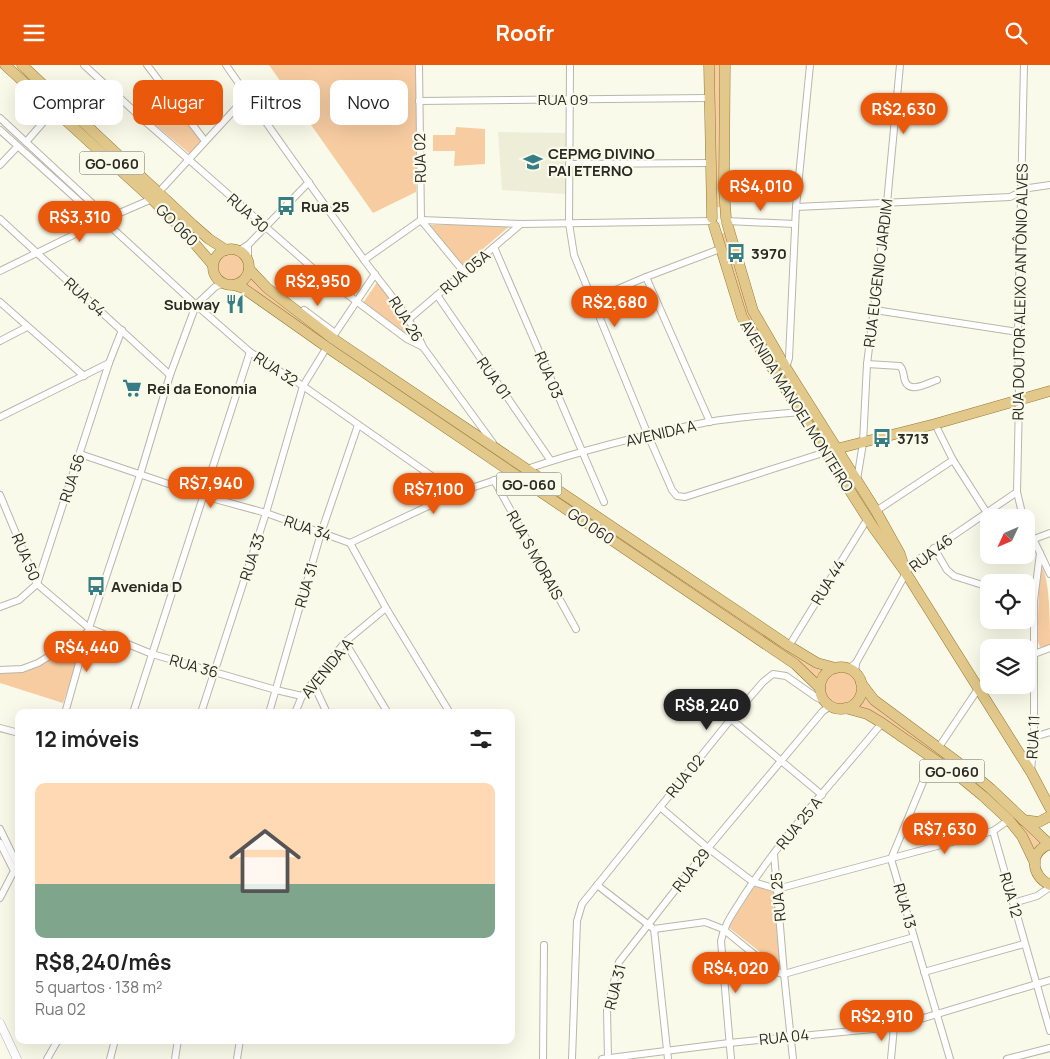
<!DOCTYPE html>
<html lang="pt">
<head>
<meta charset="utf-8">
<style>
  body { margin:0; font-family:Manrope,sans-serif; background:#f2f2f2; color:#222; height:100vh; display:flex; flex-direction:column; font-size:19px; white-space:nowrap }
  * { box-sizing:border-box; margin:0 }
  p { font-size:16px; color:#767676 }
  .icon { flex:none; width:28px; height:28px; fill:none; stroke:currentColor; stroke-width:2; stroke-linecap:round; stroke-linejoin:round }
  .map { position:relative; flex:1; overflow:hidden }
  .side { position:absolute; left:15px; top:644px; width:500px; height:335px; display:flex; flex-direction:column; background:#fff; border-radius:10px; box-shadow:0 5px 20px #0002 }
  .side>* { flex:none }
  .top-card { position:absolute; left:15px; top:15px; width:500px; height:45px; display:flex; gap:10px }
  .needle { width:32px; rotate:226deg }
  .buttons { position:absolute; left:980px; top:444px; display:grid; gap:10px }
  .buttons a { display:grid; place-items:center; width:55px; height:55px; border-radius:10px; background:#fff; box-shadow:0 5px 20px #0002; font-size:25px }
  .price { position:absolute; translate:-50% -42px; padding:0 11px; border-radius:18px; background:#ea580c; color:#fff; font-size:16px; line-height:32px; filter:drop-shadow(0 1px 2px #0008) }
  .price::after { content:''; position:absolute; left:50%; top:30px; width:15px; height:11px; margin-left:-8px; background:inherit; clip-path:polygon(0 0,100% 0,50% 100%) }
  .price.on { background:#222; color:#fff }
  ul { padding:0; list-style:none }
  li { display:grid; align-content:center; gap:10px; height:265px; padding:0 20px }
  li span { display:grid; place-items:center; height:155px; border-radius:10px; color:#555 }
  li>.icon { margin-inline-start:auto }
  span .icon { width:90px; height:90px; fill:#fffc; stroke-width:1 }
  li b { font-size:21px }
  h2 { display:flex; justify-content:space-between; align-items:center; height:60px; padding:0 20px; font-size:21px }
  .pill { padding:0 18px; border-radius:10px; background:#fff; box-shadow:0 5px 20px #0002; font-size:18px; line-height:45px }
  .pill.on { background:#ea580c; color:#fff }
  header { display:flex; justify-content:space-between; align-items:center; height:65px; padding:0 20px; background:#ea580c; color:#fff; font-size:22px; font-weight:700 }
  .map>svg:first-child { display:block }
  .built { fill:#eeedd7 }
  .green { fill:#f7cca1 }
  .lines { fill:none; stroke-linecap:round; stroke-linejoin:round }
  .minor-casing { stroke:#b8b7a9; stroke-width:8 }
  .tertiary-casing { stroke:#b8b7a9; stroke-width:9 }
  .primary-casing { stroke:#957934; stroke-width:11 }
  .minor { stroke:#fff; stroke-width:6 }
  .tertiary { stroke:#fff; stroke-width:8 }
  .primary { stroke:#e2c88a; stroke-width:10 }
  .labels { text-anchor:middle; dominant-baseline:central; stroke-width:4.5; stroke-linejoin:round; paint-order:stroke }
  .shield { fill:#fafaea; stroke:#68685f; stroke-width:1 }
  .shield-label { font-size:14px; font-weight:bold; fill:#2a2a24 }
  .street-label { font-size:15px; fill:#2a2a24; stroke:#fafaea }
  .poi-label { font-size:15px; font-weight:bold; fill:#2a2a24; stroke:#fafaea; text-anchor:start }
</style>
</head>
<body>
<header><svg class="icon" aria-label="menu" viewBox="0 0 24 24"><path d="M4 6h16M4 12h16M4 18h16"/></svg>Roofr<svg class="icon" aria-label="search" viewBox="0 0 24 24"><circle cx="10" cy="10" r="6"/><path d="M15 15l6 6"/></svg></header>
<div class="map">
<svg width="1050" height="994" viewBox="0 0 1050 994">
  <rect width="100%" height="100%" fill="#fafaea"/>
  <polygon class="built" points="498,67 565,68 566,129 502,125"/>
  <g class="green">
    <polygon points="269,0 416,0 416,127 373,148"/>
    <polygon points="714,0 721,0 723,143 718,142 714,143"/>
    <polygon points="171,38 202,75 190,89 152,57"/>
    <polygon points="456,62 485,64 485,99 454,101 455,86 433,86 433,70 455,70"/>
    <polygon points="430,160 511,160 463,201 430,163"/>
    <polygon points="717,168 727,168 728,182 740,221 753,255 827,374 821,374 752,266"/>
    <circle cx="231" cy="202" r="15"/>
    <polygon points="251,212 255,217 825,605 821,609 819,616 803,600 336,286 260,229 245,221"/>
    <polygon points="378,216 409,257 419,277 397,264 363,238"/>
    <path d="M1042,503C1050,514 1050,563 1050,580L1040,582L1037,574L1040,504Z"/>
    <path d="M80,574L84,575V577L63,638L0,618V607C38,606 50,595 80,574Z"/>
    <circle cx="841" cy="623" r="16"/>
    <polygon points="863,624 871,639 885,650 948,694 1008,745 1034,773 1042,778 1035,787 1026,770 869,645 854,640 861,632"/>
    <polygon points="755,821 774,827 776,836 782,904 728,862"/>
  </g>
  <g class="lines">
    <g class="minor-casing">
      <g id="minor">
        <polyline points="84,0 147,58 316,206 407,274 423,282"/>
        <polyline points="147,0 205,76"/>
        <path d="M226,0C270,64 316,128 362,192C383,222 409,248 423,282L493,378"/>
        <polyline points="419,0 421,155"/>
        <polyline points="570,0 569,158 574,190 648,370 672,425 677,431 685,432 826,387"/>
        <polyline points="419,36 708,33"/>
        <polyline points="0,53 108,153 109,156"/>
        <polyline points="147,58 172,33"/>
        <polyline points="0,65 101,156 111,162 196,240 250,287 303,321 456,428"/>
        <polyline points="26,77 54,45"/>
        <polyline points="569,99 710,98"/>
        <polyline points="0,100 17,82"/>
        <polyline points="159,127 247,31"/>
        <polyline points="796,142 1010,132 1029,123 1050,120"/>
        <polyline points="0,154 170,310"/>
        <polyline points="421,155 464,207"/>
        <polyline points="727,156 795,159"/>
        <polyline points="494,182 604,437"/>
        <polyline points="238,186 248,180 309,117"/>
        <polyline points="248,195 248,180"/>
        <polyline points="364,195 421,155 521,159 712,156"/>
        <polyline points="0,206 108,153 152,134"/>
        <polyline points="646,212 710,357"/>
        <polyline points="437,230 551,396"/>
        <polyline points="592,235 646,212 720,184"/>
        <polyline points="0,237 84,311"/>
        <polyline points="304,245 335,268"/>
        <polyline points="875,245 1018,267"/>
        <polyline points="409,254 521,159"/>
        <polyline points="332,273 375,209"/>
        <polyline points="0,276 27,262"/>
        <path d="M867,299L900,301C904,305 903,310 905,316C910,329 928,318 937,315"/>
        <polyline points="786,303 789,293 796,142 810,0"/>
        <polyline points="0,352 109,298"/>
        <polyline points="935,359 953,395 987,448 994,452"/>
        <polyline points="80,389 204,431 266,448 350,478 386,543 450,648"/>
        <path d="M527,404C586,384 647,369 708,357C738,352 770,350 800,347"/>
        <polyline points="494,415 576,564"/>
        <polyline points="857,415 863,378 867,299 887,138 900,0"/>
        <polyline points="0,430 37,519 89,563 152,589 276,625 302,631"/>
        <polyline points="876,446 953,395"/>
        <polyline points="1023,452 1017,427 1019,335 1018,267 1024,0"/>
        <polyline points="1026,459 1050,509"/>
        <polyline points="1026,470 1034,474 1050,468"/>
        <polyline points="350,478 456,428 514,409"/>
        <polyline points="934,483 947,505 954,511 989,522"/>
        <polyline points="1026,534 1034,536"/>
        <polyline points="0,542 19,535 37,519 109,298 122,265"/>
        <polyline points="345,577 388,648"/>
        <polyline points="789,581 868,453"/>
        <polyline points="1026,592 1050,583"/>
        <polyline points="848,604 856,598 906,508 913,498 1017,427"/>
        <polyline points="0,605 22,604 38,598 88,567"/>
        <polyline points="855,608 856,598"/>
        <polyline points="313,618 327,648"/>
        <polyline points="65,648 89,563 140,410 170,310 196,240 215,222 223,218"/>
        <polyline points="133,648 250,287"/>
        <polyline points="201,648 266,448 303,321 327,282"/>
        <polyline points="269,648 321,468 358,360"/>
        <polyline points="295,648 302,631 345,577 386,543"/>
        <polyline points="731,654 822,730"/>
        <polyline points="0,663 19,668"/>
        <polyline points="1034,672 1050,667"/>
        <polyline points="939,682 978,624 989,613"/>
        <polyline points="933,693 891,794 950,994"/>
        <polyline points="1031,706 1034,672 1034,536 1040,488"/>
        <polyline points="660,742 708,783 753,817 777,824"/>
        <polyline points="0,764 19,803"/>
        <polyline points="993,766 1050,966"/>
        <polyline points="0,778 14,806 19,810"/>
        <polyline points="774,789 784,909 793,994"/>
        <polyline points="597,820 654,864 668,994"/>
        <polyline points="777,824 993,766 1009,755"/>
        <polyline points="0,833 18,798"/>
        <polyline points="1013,838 1037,831 1050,822"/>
        <polyline points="654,864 705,857 723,864 776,907 784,909 914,872"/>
        <polyline points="924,907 1024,879"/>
        <polyline points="47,994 58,975"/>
        <polyline points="110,994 115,975"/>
        <polyline points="175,994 178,975"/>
        <polyline points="237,994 240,975"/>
        <polyline points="543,994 544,880"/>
        <polyline points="572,994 577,856 582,839 731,654 763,617 773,609 786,611 816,632 824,636"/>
        <polyline points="602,994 729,978 894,962 1050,915"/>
        <polyline points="608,994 607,944 619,897 708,783 823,646 831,641"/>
        <path d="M731,994L721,876C724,859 734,847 743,832C783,770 835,715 882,658"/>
        <polyline points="891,994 894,962"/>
        <polyline points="1007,994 1050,983"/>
      </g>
    </g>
    <g class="tertiary-casing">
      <polyline id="tertiary" points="0,958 17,994"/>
    </g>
    <g class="primary-casing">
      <g id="primary">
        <polyline points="5,0 152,134 183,165 213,200"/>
        <polyline points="22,0 193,160 209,174 226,185"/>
        <polyline points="709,0 712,153"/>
        <polyline points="725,0 724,123 726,153"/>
        <polyline points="727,158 753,246 786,303 876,446 900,489 904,502"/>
        <polyline points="714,161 742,252 755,276 873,462 906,508 1031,707 1050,743"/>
        <circle cx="231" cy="202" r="18"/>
        <polyline points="249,204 267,223 332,273 789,581 817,598 836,603"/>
        <polyline points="234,220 243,223 331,285 795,599 820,623"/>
        <polyline points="832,385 935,359 1050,326"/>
        <circle cx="841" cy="623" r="21"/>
        <polyline points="861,618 874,635 967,704 991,724 1049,779"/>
        <polyline points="845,643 867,649 882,658 960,712 983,731 1009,755 1022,771 1035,798"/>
        <polyline points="1023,755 1039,757 1050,751"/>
        <path d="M1050,779C1028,787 1031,811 1050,820"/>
      </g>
    </g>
    <use href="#minor" class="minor"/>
    <use href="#tertiary" class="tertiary"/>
    <use href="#primary" class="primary"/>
  </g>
  <defs>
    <g id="school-bare" transform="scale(1.5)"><path d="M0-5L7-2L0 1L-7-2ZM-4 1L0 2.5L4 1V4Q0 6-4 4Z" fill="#367d86" stroke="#fafaea" stroke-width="2.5" paint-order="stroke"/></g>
    <g id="bus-bare" transform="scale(1.5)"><path d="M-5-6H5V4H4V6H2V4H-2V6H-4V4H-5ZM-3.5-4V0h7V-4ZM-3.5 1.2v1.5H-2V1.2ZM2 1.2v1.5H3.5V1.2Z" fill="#367d86" stroke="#fafaea" stroke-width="2.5" paint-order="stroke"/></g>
    <g id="restaurant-bare" transform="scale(1.5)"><path d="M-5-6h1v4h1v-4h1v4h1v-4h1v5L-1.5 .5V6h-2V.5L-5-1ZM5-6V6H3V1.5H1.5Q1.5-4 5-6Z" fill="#367d86" stroke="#fafaea" stroke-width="2.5" paint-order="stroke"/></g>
    <g id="supermarket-bare" transform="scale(1.5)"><path d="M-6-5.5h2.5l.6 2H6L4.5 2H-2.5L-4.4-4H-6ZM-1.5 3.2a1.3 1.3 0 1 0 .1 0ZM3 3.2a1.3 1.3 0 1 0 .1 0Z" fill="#367d86" stroke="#fafaea" stroke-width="2.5" paint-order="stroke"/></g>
  </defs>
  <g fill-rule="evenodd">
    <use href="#school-bare" x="533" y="97"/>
    <use href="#bus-bare" x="286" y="141"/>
    <use href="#bus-bare" x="736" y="188"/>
    <use href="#restaurant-bare" x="235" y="239"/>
    <use href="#supermarket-bare" x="132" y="323"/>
    <use href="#bus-bare" x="882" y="373"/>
    <use href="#bus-bare" x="96" y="521"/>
  </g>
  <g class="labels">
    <g class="shield">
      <rect x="79.5" y="86.5" width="65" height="23" rx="4"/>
      <rect x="496.5" y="407.5" width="65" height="23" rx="4"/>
      <rect x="919.5" y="694.5" width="65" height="23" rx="4"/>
    </g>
    <g class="shield-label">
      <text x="112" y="98">GO-060</text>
      <text x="529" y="419">GO-060</text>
      <text x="952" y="706">GO-060</text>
    </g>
    <g class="street-label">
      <text x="563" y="34">RUA 09</text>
      <text transform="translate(420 93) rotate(-91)">RUA 02</text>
      <text transform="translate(248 148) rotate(42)">RUA 30</text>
      <text transform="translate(177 160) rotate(45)">GO 060</text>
      <text transform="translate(465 207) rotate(-40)">RUA 05A</text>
      <text transform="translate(878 208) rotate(-83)">RUA EUGENIO JARDIM</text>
      <text transform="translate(1020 227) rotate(-89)">RUA DOUTOR ALEIXO ANTÔNIO ALVES</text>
      <text transform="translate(85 232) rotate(42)">RUA 54</text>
      <text transform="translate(406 254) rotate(58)">RUA 26</text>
      <text transform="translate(276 304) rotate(33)">RUA 32</text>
      <text transform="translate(549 310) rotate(67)">RUA 03</text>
      <text transform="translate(494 313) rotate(55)">RUA 01</text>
      <text transform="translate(797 341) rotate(58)">AVENIDA MANOEL MONTEIRO</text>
      <text transform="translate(661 368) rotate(-13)">AVENIDA A</text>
      <text transform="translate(72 413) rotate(-72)">RUA 56</text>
      <text transform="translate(591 461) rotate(34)">GO 060</text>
      <text transform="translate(308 463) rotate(19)">RUA 34</text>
      <text transform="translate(931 488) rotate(-38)">RUA 46</text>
      <text transform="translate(535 490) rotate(61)">RUA S MORAIS</text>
      <text transform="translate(26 492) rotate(67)">RUA 50</text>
      <text transform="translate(252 492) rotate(-72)">RUA 33</text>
      <text transform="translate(828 517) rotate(-59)">RUA 44</text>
      <text transform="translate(306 520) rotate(-74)">RUA 31</text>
      <text transform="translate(194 601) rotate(16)">RUA 36</text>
      <text transform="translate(327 603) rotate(-51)">AVENIDA A</text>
      <text transform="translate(1033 672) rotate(-87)">RUA 11</text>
      <text transform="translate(685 711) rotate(-51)">RUA 02</text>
      <text transform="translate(799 758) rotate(-51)">RUA 25 A</text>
      <text transform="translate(691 805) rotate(-52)">RUA 29</text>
      <text transform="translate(1011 830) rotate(74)">RUA 12</text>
      <text transform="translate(778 832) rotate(-95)">RUA 25</text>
      <text transform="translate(905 841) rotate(74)">RUA 13</text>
      <text transform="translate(615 922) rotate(-76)">RUA 31</text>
      <text transform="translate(784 972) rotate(-6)">RUA 04</text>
    </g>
    <g class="poi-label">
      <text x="548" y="88">CEPMG DIVINO<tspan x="548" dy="17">PAI ETERNO</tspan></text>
      <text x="301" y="141">Rua 25</text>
      <text x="751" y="188">3970</text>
      <text x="220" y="239" text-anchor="end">Subway</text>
      <text x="147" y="323">Rei da Eonomia</text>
      <text x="897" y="373">3713</text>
      <text x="111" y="521">Avenida D</text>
    </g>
  </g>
</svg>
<div class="buttons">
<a><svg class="needle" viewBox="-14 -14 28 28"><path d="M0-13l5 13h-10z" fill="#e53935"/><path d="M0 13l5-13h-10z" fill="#767676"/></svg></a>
<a><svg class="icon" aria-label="locate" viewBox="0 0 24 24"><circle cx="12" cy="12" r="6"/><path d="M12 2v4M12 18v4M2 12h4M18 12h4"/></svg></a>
<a><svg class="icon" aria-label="layers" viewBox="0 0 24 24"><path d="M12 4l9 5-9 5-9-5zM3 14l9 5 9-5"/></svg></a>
</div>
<b class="price" style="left:904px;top:70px">R$2,630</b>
<b class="price" style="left:761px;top:147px">R$4,010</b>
<b class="price" style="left:80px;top:178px">R$3,310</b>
<b class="price" style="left:318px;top:242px">R$2,950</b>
<b class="price" style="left:615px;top:263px">R$2,680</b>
<b class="price" style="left:211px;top:444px">R$7,940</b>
<b class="price" style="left:434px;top:450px">R$7,100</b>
<b class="price" style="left:87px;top:608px">R$4,440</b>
<b class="price on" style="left:707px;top:666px">R$8,240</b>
<b class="price" style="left:945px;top:790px">R$7,630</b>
<b class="price" style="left:736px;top:929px">R$4,020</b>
<b class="price" style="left:882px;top:977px">R$2,910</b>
<div class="top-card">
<a class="pill">Comprar</a>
<a class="pill on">Alugar</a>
<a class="pill">Filtros</a>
<a class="pill">Novo</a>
</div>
<section class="side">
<h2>12 imóveis<svg class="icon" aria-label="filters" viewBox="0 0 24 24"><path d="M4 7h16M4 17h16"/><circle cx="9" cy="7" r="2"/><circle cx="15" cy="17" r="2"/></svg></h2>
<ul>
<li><span style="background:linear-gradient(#ffd9b3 65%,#7fa58c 0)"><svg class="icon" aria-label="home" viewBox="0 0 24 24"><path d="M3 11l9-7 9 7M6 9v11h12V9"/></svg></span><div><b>R$8,240/mês</b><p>5 quartos · 138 m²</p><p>Rua 02</p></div></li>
</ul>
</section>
</div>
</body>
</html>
